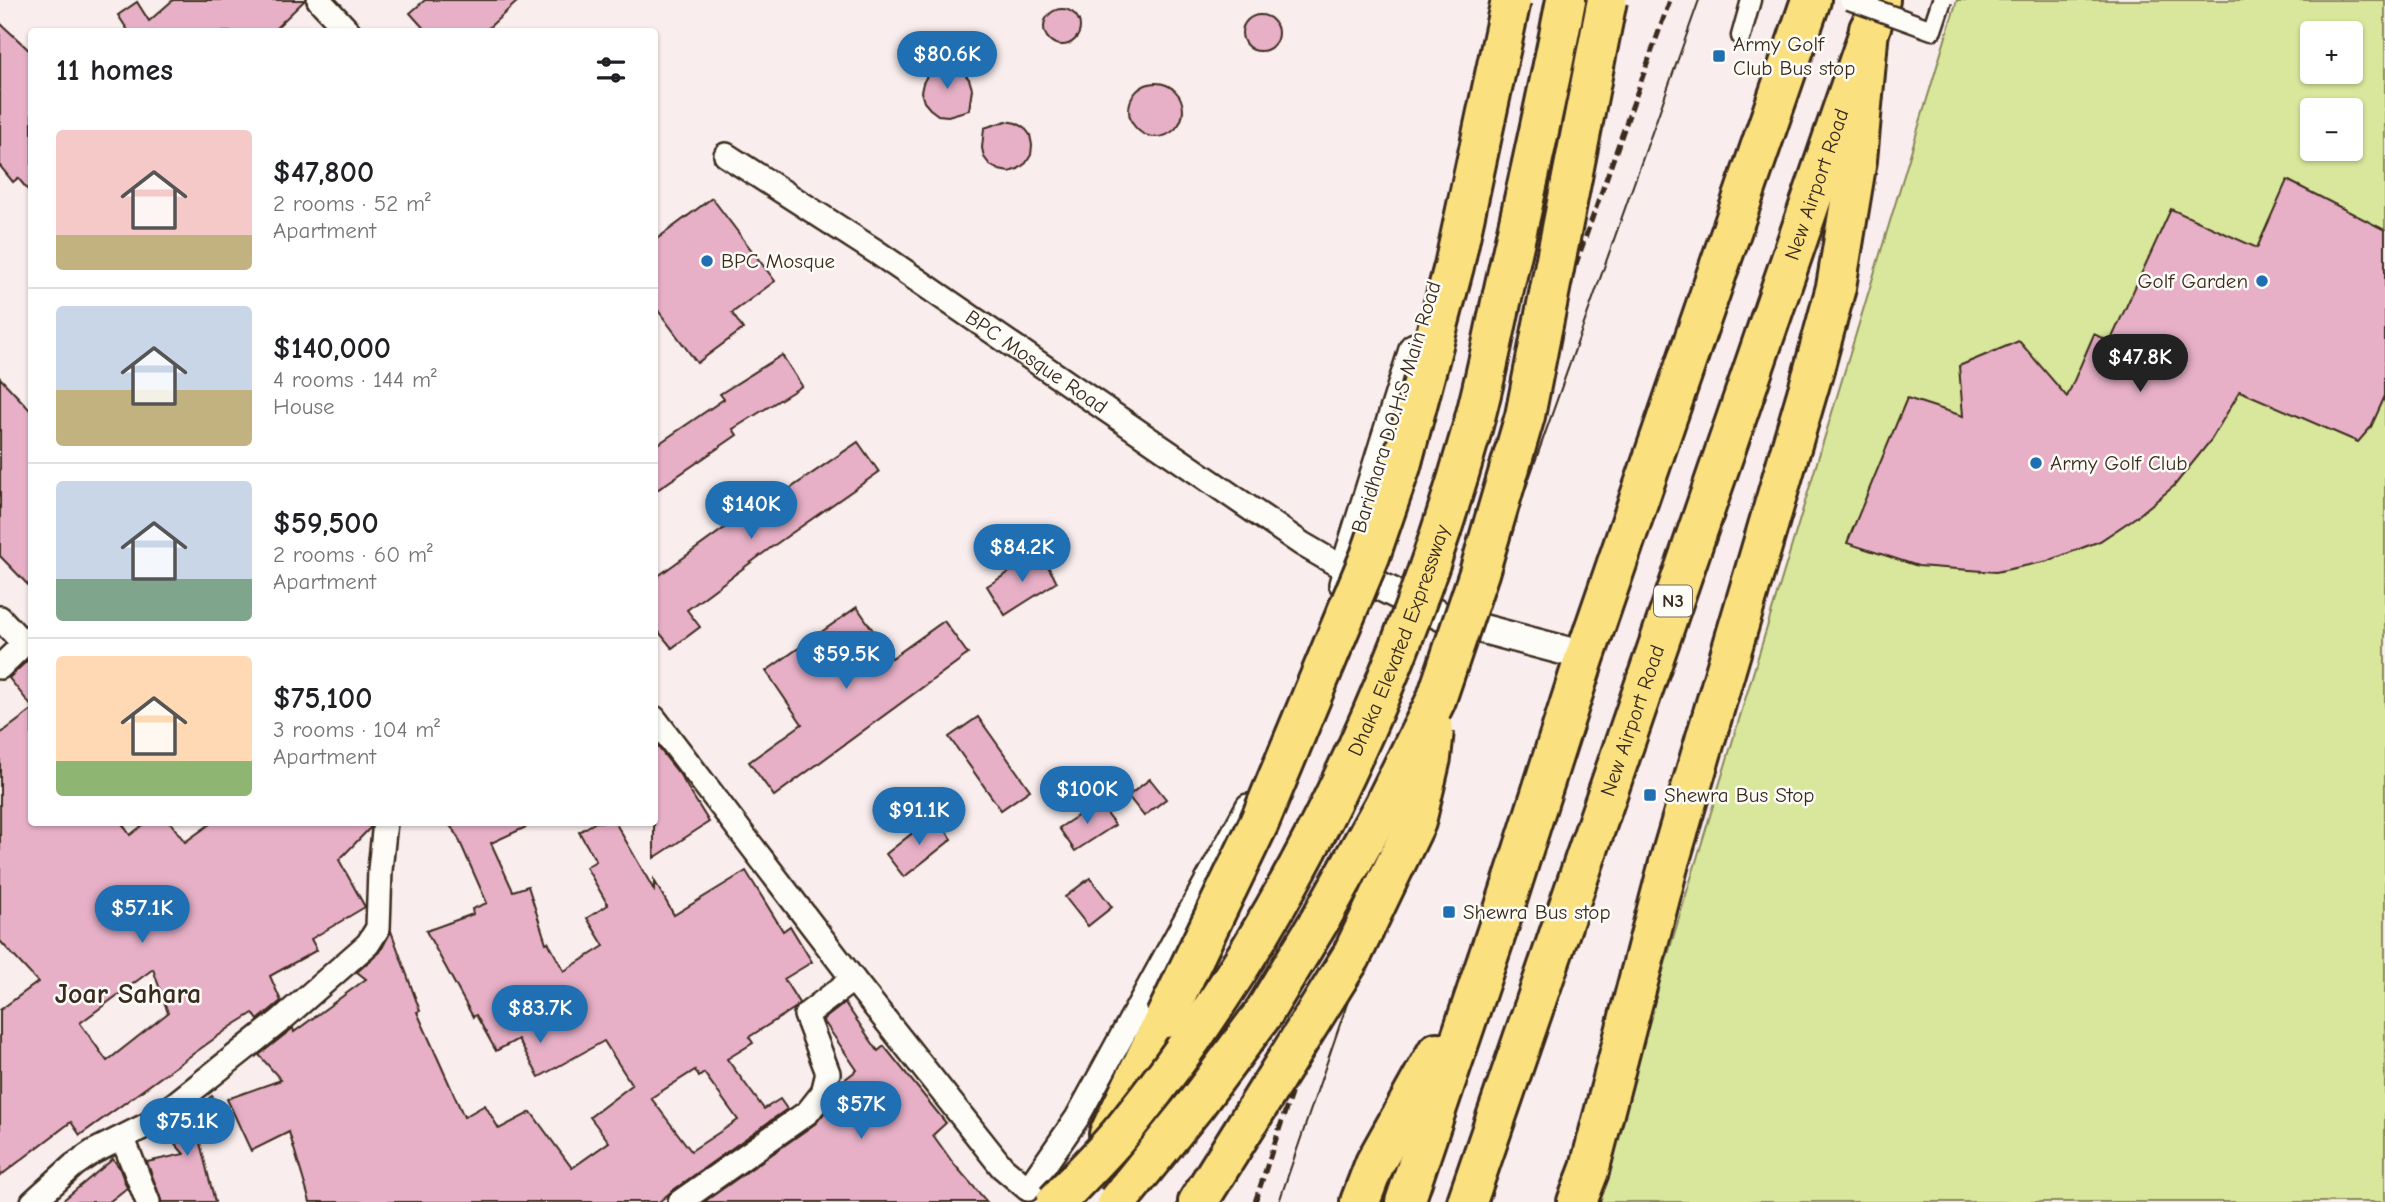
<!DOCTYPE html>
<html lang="en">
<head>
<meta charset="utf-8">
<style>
  body { margin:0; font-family:"Comic Neue",sans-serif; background:#f2f2f2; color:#202124; height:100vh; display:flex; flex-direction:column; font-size:26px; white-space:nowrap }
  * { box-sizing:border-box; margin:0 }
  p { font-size:23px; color:#757577 }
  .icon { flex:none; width:38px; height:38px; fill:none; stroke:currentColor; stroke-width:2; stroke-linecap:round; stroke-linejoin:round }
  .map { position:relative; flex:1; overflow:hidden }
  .details { position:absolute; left:28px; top:28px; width:630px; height:798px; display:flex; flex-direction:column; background:#fff; border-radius:7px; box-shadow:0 2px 5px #0004 }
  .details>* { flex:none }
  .fabs { position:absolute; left:2300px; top:21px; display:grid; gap:14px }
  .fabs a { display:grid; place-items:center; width:63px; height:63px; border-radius:7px; background:#fff; box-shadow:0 2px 5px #0004; font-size:35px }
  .price { position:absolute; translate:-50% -60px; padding:0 16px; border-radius:24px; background:#1f6fb2; color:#fff; font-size:23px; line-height:46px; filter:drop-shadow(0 2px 4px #0008) }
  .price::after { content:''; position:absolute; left:50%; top:42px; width:21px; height:16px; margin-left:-10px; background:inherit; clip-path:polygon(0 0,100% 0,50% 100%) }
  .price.current { background:#222; color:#fff }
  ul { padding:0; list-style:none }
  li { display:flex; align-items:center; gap:21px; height:175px; padding:0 28px }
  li+li { border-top:2px solid #e0e0e0 }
  li span { display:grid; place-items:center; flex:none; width:196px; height:140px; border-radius:7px; color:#555 }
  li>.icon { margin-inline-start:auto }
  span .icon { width:84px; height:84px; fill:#fffc; stroke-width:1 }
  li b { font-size:30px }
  h2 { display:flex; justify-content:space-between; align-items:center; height:84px; padding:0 28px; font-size:30px }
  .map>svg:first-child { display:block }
  .green { fill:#d8e79b; stroke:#8a885c; stroke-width:2; fill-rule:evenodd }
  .building { fill:#e7b0c7; stroke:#3b2a1e; stroke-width:2; fill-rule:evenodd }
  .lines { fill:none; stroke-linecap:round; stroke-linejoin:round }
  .pedestrian-casing { stroke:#3b2a1e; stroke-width:23 }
  .minor-casing { stroke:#3b2a1e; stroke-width:28 }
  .tertiary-casing { stroke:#3b2a1e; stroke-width:33 }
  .trunk-casing { stroke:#3b2a1e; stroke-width:44 }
  .motorway-casing { stroke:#3b2a1e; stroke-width:44 }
  .pedestrian { stroke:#fdfcf7; stroke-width:18 }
  .minor { stroke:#fdfcf7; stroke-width:23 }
  .tertiary { stroke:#fdfcf7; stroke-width:28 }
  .trunk { stroke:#fbe080; stroke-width:38 }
  .motorway { stroke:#fbe080; stroke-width:38 }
  .tram { stroke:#3b2a1e; stroke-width:2 }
  .rail { stroke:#3b2a1e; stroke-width:5; stroke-dasharray:10 5; stroke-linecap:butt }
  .pedestrian-bridge-casing { stroke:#3b2a1e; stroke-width:23; stroke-linecap:butt }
  .motorway-bridge-casing { stroke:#3b2a1e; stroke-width:44; stroke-linecap:butt }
  .pedestrian-bridge { stroke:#fdfcf7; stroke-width:18 }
  .motorway-bridge { stroke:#fbe080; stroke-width:38 }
  .poi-dot { fill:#1f6fb2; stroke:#fdfcf7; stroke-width:2.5 }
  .labels { text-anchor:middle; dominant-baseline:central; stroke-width:5; stroke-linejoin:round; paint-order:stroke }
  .shield { fill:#fdfcf7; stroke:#75695f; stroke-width:2 }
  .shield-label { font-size:19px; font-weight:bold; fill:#3b2a1e }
  .poi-label { font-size:21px; fill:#3b2a1e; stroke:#fdfcf7; text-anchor:start }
  .street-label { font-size:21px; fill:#3b2a1e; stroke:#fdfcf7 }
  .district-label { font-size:28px; font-weight:bold; fill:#3b2a1e; stroke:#fdfcf7 }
</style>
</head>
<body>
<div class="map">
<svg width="2385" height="1202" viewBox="0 0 2385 1202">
  <rect width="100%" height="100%" fill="#f9eded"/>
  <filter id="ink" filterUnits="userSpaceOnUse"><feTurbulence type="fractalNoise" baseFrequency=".0143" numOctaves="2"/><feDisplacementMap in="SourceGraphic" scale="14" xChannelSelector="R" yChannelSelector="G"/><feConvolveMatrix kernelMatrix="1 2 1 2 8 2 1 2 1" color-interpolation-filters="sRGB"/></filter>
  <g filter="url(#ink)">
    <path class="green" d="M1957,0H2385V1202H1593ZM2312,33H2350V72H2312ZM2312,110H2350V149H2312Z"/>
    <g class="building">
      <polygon points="173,0 305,0 272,32 129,32 118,15 137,2 149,21"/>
      <polygon points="425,0 519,0 484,32 427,32 410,13"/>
      <circle cx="1062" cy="27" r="18"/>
      <circle cx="1260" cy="33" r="18"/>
      <polygon points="0,23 32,53 32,195 18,178 13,182 0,166"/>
      <polygon points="945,66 955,67 963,72 969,79 972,89 969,110 948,116 938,115 930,109 924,102 921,92 923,83 928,74 935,68"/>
      <circle cx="1156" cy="110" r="27"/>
      <polygon points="1006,121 1016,123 1024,127 1030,135 1032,145 1031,155 1026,163 1018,169 1009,172 999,170 990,165 984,157 982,148 984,128"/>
      <polygon points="2287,180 2385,230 2385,396 2371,427 2358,442 2240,391 2211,440 2174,486 2139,515 2100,541 2048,561 1996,572 1918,566 1847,543 1907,398 1963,416 1959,366 2019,341 2067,397 2094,334 2110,342 2171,209 2257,248"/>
      <polygon points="712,198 775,281 732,313 743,329 697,363 654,305 654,241"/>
      <polygon points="782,355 802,386 733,429 737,435 654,492 654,447 724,399 720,394"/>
      <polygon points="0,378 32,412 32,589 0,556"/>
      <polygon points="858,442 879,472 769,549 687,610 700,627 672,648 654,626 654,579 744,514 747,518"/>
      <polygon points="1040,553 1057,582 1005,615 987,586"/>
      <polygon points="857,607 892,658 944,621 968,654 774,796 749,762 802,724 766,671"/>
      <polygon points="32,656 32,707 9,678"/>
      <path d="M32,710V822H121L130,835L147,822H170L185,842L213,822H371L370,828L339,860L365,907L311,939L317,950L270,976L281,1001L258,1020L253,1013L232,1026L80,1135L71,1122L0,1176V1010L38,982L0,941V734ZM153,969L168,1013L107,1061L80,1023Z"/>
      <polygon points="978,717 1030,790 1001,810 949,737"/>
      <polygon points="654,742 680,775 709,822 654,858"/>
      <polygon points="1150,779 1166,799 1144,816 1128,796"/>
      <polygon points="1099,802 1115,825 1075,851 1059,828"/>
      <polygon points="934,816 952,839 904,877 886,854"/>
      <path d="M447,822H537L491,843L513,891L528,886L546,943L548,942L564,971L604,946L587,918L608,905L586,867L596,861L579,832L596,822H615L654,890V880L674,915L746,871L783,931L790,926L812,962L784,979L799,1003L795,1008L749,1037L753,1043L727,1059L764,1109L780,1099L787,1109L672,1191L659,1202H310L289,1132L251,1151L227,1099L281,1080L259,1055L293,1028L294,1032L366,979L357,972L380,952L391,931L420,1011L417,1012L464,1117L485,1105L499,1129L531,1112L572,1168L609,1142L590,1117L632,1085L604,1041L539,1077L518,1039L496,1051L476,1015L473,1017L426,931L473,914L472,909L487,903L456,833ZM695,1070L699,1077L704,1073L738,1120L691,1151L651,1098Z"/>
      <polygon points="1090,878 1112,907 1088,926 1065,897"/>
      <polygon points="845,1003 878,1051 884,1046 946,1123 933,1135 953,1163 987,1202 704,1202 816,1123 834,1101 840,1083 857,1070 823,1020"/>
      <polygon points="212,1096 226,1115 198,1135 215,1202 162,1202 147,1162 184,1154 164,1131 203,1100 204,1102"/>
      <polygon points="113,1159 119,1167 127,1188 109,1202 61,1202"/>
    </g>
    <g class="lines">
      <g class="pedestrian-casing">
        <polyline id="pedestrian" points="1741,36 1751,0"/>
      </g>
      <g class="minor-casing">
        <g id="minor">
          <polyline points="319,0 349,32"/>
          <path id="s1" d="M726,155L875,251L1302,544L1345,569L1341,584"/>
          <polyline points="0,618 23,643"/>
          <polyline points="0,667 32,636"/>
          <polyline points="654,718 853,979 1002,1167 1028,1189 1077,1118 1248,806"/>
          <polyline points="123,1139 148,1202"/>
          <polyline points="33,1202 74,1165 93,1152 151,1123 281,1020 368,944 378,928 380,870 385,822"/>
          <polyline points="680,1202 808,1112 823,1093 828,1073 806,1015 853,979"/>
        </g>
      </g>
      <g class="tertiary-casing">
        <polyline id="tertiary" points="1414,348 1345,569 1449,620 1585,656"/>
      </g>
      <g class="trunk-casing">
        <g id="trunk">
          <polyline points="1360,1202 1375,1163 1437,1052"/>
          <polyline points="1405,1202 1499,925 1585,656 1811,0"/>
          <path id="s2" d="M1467,1202L1880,0"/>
        </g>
      </g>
      <g class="motorway-casing">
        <g id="motorway">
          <polyline points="1109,1134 1165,1018"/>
          <polyline points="1198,1202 1250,1119"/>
          <polyline points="1577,1202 1589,1171 1669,863 1813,373 1836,287 1857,160 1869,29"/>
        </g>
      </g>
      <use href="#pedestrian" class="pedestrian"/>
      <use href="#minor" class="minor"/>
      <use href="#tertiary" class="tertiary"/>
      <use href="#trunk" class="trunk"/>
      <use href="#motorway" class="motorway"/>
      <polyline class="tram" points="1279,1202 1476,628 1699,0"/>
      <polyline class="rail" points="1255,1202 1449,620 1670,0"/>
      <g class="pedestrian-bridge-casing">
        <polyline id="pedestrian-bridge" points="1849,0 1932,30 1942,0"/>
      </g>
      <g class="motorway-bridge-casing">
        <g id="motorway-bridge">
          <polyline points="1165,1018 1259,823 1370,556 1401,466 1454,266 1511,0"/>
          <polyline points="1250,1119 1351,957 1385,886 1416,822 1431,758 1434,730"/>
          <path id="s3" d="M1056,1202C1080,1176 1106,1152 1128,1124C1290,922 1400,684 1470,436C1485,385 1494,332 1506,280C1527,187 1548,94 1566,0"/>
          <polyline points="1117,1202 1196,1104 1263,1014 1320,920 1384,805 1436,700 1479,573 1525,416 1607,0"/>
        </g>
      </g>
      <use href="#pedestrian-bridge" class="pedestrian-bridge"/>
      <use href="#motorway-bridge" class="motorway-bridge"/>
    </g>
  </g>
  <g class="poi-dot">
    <rect x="1712" y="49" width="14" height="14" rx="3.5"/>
    <circle cx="707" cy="261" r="7"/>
    <circle cx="2262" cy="281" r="7"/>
    <circle cx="2036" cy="463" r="7"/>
    <rect x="1643" y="788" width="14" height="14" rx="3.5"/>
    <rect x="1442" y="905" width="14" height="14" rx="3.5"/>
  </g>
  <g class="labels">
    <rect class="shield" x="1654" y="585.5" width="38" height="31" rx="5"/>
    <g class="shield-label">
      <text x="1673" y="601">N3</text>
    </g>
    <g class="poi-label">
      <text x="1733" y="44">Army Golf<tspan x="1733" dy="24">Club Bus stop</tspan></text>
      <text x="721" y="261">BPC Mosque</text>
      <text x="2248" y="281" text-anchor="end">Golf Garden</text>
      <text x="2050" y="463">Army Golf Club</text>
      <text x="1664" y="795">Shewra Bus Stop</text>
      <text x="1463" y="912">Shewra Bus stop</text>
    </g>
    <g class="street-label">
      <text stroke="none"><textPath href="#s2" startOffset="1076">New Airport Road</textPath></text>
      <text stroke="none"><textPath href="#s1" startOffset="373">BPC Mosque Road</textPath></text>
      <text transform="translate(1396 407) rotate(-73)">Baridhara D.O.H.S Main Road</text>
      <text stroke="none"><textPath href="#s3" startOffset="663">Dhaka Elevated Expressway</textPath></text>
      <text stroke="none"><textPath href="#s2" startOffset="509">New Airport Road</textPath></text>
    </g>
    <g class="district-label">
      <text x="128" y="994">Joar Sahara</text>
    </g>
  </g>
</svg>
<div class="fabs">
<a>+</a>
<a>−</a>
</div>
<b class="price" style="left:947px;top:91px">$80.6K</b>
<b class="price current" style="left:2140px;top:394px">$47.8K</b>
<b class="price" style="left:751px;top:541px">$140K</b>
<b class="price" style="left:1022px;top:584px">$84.2K</b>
<b class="price" style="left:846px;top:691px">$59.5K</b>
<b class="price" style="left:1087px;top:826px">$100K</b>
<b class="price" style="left:919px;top:847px">$91.1K</b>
<b class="price" style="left:142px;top:945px">$57.1K</b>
<b class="price" style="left:540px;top:1045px">$83.7K</b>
<b class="price" style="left:861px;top:1141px">$57K</b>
<b class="price" style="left:187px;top:1158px">$75.1K</b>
<section class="details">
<h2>11 homes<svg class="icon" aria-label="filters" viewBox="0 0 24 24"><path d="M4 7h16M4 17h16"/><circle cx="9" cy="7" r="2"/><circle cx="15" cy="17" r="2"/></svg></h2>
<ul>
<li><span style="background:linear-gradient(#f6c9c9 75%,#c2b280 0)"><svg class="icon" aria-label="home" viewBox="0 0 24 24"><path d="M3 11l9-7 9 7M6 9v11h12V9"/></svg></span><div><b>$47,800</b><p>2 rooms · 52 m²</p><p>Apartment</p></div></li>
<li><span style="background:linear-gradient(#c9d6e8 60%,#c2b280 0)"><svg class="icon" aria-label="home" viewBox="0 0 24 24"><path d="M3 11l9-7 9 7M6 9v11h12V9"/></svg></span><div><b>$140,000</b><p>4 rooms · 144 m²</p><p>House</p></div></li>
<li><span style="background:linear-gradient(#c9d6e8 70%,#7fa58c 0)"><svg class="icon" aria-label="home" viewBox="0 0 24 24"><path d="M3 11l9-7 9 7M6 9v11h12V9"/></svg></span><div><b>$59,500</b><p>2 rooms · 60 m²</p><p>Apartment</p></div></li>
<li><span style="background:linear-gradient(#ffd9b3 75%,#8fb573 0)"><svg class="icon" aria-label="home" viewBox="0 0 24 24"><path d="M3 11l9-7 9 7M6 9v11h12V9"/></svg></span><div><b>$75,100</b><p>3 rooms · 104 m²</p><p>Apartment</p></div></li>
</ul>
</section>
</div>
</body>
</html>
